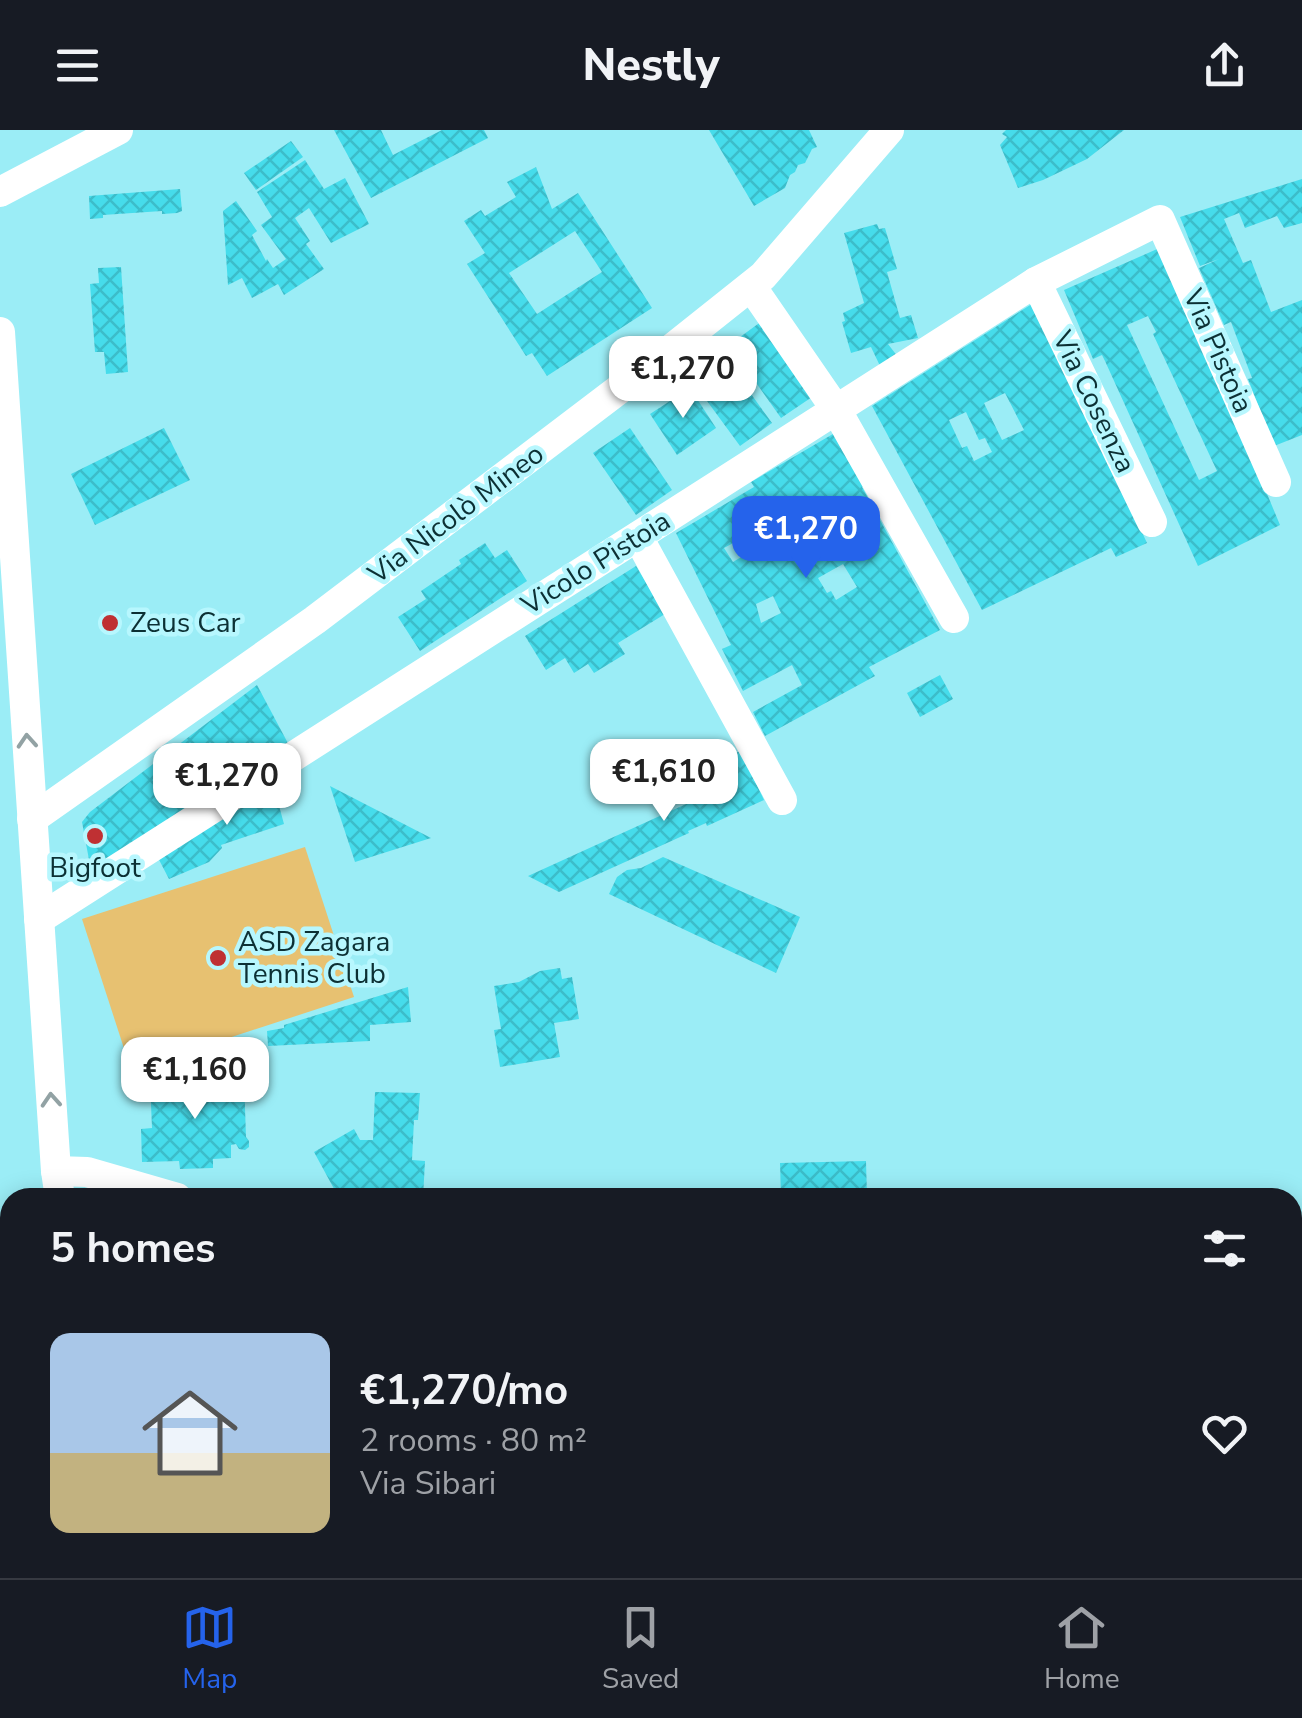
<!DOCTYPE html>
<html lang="en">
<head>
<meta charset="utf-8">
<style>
  body { margin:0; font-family:"Nunito Sans",sans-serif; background:#20242c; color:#f1f3f6; height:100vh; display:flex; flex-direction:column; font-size:38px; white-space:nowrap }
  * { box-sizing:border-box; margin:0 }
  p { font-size:32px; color:#9ea1a6 }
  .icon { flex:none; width:55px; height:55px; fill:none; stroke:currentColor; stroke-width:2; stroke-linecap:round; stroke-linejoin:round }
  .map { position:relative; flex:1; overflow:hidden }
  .details { position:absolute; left:0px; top:1058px; width:1302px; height:392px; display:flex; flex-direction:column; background:#171b24; border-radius:30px 30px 0 0; box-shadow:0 5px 25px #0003 }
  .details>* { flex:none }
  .price { position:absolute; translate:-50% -85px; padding:0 22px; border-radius:20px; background:#fff; color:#222; font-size:32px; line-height:65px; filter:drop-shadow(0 2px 5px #0008) }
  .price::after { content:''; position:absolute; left:50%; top:60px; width:30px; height:22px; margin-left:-15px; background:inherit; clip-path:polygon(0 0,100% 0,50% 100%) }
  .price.active { background:#2563eb; color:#fff }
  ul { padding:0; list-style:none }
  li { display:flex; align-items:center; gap:30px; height:250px; padding:0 50px }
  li+li { border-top:2px solid #363941 }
  li span { display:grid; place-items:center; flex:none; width:280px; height:200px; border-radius:20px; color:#555 }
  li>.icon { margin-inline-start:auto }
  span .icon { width:120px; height:120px; fill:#fffc; stroke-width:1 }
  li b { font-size:42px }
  h2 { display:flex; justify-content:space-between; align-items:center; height:120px; padding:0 50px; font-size:42px }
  header { display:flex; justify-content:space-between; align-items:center; height:130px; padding:0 50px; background:#171b24; font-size:45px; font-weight:800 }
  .tabs { display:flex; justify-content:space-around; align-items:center; height:140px; border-top:2px solid #363941; background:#171b24; font-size:28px; color:#9ea1a6 }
  .tabs a { display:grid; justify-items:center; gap:5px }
  .tabs .active { color:#2563eb }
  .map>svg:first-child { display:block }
  .park { fill:#e7c171 }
  .building { fill:url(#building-cross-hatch); fill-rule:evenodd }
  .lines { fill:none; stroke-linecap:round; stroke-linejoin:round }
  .minor { stroke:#fff; stroke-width:30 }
  .major { stroke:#fff; stroke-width:40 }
  .oneway { stroke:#92a2a4 }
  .poi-dot { fill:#bf3033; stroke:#b7f7fe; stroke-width:4 }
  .labels { text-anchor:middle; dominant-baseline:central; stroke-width:9; stroke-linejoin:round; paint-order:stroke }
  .street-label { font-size:28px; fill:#0c3034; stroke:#b7f7fe }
  .poi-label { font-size:28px; fill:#0c3034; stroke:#b7f7fe; text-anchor:start }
</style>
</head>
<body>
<header><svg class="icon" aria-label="menu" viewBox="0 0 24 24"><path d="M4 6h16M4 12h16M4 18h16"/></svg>Nestly<svg class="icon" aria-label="share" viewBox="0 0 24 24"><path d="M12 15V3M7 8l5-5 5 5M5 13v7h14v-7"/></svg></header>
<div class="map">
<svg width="1302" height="1448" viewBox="0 0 1302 1448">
  <defs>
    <pattern id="building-cross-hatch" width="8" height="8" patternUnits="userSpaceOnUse" patternTransform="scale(2.5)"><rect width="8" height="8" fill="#46dceb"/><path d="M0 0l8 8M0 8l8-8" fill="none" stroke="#3cbdca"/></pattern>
  </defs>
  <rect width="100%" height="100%" fill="#9bedf6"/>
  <polygon class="park" points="305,717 354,867 131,940 82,789"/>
  <g class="building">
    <polygon points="334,0 381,0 393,25 442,0 484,0 488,8 371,68"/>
    <polygon points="709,0 809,0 817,17 812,19 805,33 798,35 795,42 790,45 785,58 754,76"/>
    <polygon points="1006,0 1124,0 1087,29 1043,50 1018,58 1000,15 1007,7 1002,4"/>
    <polygon points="291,11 303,27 256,60 244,43"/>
    <polygon points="305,30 324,59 345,48 369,94 331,113 309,78 295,88 310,111 306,114 324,139 284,165 278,154 252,168 242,148 228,155 223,81 236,71 257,101 252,105 266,131 267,129 273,138 286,129 261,95 272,87 257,62"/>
    <path d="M536,37L552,79L578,63L652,178L547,246L532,223L526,226L467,134L485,123L464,91L481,80L485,86L516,67L507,52ZM575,101L602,142L537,184L509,143Z"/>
    <polygon points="1302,49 1302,93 1284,98 1277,86 1245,98 1239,83 1224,89 1243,133 1251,130 1271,182 1302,170 1302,305 1274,316 1248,249 1252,248 1231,192 1224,195 1199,138 1219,129 1200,136 1180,87"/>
    <polygon points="180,59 182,81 177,83 162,84 162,81 103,85 103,88 90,89 89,66"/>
    <polygon points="877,94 879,99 885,98 897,139 887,142 900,188 911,185 918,208 888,214 898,227 881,238 871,217 851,223 842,192 845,191 843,183 864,173 844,103"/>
    <path d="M1164,116L1280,395L1198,436L1105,231L1102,225L1093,229L1064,160ZM1148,186L1156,202L1153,204L1217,341L1199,350L1127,195Z"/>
    <polygon points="121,137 128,242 106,244 104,222 95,222 90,154 99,153 98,138"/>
    <path d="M1035,172L1147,413L1116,427L1111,418L982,480L872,276ZM1005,263L1024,300L1002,310L984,273ZM966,282L979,310L985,308L992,322L974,331L967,316L962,318L949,290Z"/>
    <polygon points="762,191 815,265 781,288 742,233 733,239 772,293 740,316 688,245"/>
    <polygon points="690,258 716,298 677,325 650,284"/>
    <polygon points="164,298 190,350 95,395 71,344"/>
    <polygon points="630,298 672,360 636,385 593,323"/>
    <path d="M838,301L865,355L862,357L940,500L869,537L875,546L765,606L753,582L802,555L792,535L743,561L722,519L731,515L676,403L754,357L751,352ZM806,370L824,400L801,413L791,396L795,394L787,381ZM748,405L756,418L733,432L724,418ZM843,434L857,457L836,470L831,461L827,463L818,448ZM773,466L781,483L761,493L756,474Z"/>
    <polygon points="485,413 495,428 507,420 527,451 420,521 398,487 426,469 421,461 461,434 459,430"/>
    <polygon points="636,436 665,484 618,513 625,524 594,543 588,534 574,543 565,528 546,540 525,506"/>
    <polygon points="940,545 953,569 920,587 907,563"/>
    <polygon points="257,555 291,619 92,746 82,692 90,682"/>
    <polygon points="747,618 752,645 764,670 707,696 706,693 688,701 689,703 559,762 528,746 708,664 697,640"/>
    <polygon points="285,650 290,653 293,668 278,672 284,694 221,715 222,718 209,732 169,749 156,724 265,653"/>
    <polygon points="330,656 431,708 355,732"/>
    <polygon points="663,727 800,787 776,843 609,764 617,747 627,740 641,738"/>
    <polygon points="560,838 562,849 572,847 579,889 554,893 560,927 500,937 494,900 501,899 494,856 519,852 540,841"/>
    <polygon points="408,857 411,892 370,895 370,911 268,916 267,901 284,898 284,895"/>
    <polygon points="244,948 246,1007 249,1011 249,1017 245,1020 239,1019 236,1014 231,1015 231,1028 213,1029 213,1038 180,1039 179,1031 142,1032 141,999 152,998 150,951"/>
    <polygon points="375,962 420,963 418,990 414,990 412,1030 425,1031 423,1068 357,1068 353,1064 339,1068 314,1022 354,999 360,1010 373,1010"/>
    <polygon points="866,1031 867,1066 781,1068 780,1033"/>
    <polygon points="163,1440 202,1440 203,1448 164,1448"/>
    <polygon points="701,1440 721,1440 741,1448 698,1448"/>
    <polygon points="886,1440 977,1440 974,1448 883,1448"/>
    <polygon points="1075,1440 1234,1440 1245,1448 1145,1448 1134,1445 1133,1448 1073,1448"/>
  </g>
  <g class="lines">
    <g class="minor">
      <polyline points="0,62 118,0"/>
      <polyline points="1036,152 1152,392"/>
      <polyline points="751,156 837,281 954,488"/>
      <polyline points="0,202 56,1041 60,1068"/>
      <polyline points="638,407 782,670"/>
      <polyline points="32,689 315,490 655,232 763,146 889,0"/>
      <polyline points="39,789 1036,152 1160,90 1276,352"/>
      <polyline points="56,1041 87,1042 177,1068"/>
      <polyline points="1292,1123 1302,1120"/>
      <polyline points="95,1440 95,1448"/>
      <polyline points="281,1448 287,1440"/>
    </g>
    <g class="major">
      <polyline points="0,1115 10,1235"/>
      <polyline points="19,1440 19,1448"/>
    </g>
  </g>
  <defs><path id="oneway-chevron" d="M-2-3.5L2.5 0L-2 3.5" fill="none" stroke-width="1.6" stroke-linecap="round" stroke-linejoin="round" transform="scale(2.5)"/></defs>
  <g class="oneway">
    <use href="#oneway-chevron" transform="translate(27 611) rotate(-94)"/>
    <use href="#oneway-chevron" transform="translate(51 970) rotate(-94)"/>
  </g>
  <g class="poi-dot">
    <circle cx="110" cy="493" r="10"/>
    <circle cx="95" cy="706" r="10"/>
    <circle cx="218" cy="828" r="10"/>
  </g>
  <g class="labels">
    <g class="street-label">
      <text transform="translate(1218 221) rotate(66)">Via Pistoia</text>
      <text transform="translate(1094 272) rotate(64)">Via Cosenza</text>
      <text transform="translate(456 384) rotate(-37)">Via Nicolò Mineo</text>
      <text transform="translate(596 433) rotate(-32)">Vicolo Pistoia</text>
    </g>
    <g class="poi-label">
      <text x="130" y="493">Zeus Car</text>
      <text x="95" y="738" text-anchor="middle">Bigfoot</text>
      <text x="238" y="812">ASD Zagara<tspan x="238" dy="32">Tennis Club</tspan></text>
    </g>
  </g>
</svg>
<b class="price" style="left:683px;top:291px">€1,270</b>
<b class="price active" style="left:806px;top:451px">€1,270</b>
<b class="price" style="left:664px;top:694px">€1,610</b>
<b class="price" style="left:227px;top:698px">€1,270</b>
<b class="price" style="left:195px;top:992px">€1,160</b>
<section class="details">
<h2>5 homes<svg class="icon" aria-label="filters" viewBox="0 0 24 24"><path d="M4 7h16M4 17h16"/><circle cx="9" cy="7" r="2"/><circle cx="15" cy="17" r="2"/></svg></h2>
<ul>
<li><span style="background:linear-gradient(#a9c7e8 60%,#c2b280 0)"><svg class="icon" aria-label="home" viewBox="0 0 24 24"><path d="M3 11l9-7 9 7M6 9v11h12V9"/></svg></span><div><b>€1,270/mo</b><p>2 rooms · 80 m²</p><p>Via Sibari</p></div><svg class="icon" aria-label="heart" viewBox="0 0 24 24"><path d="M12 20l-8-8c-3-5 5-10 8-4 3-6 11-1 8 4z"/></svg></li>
</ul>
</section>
</div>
<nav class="tabs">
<a class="active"><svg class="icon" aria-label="map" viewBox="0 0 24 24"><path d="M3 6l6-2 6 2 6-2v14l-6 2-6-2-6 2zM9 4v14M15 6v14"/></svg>Map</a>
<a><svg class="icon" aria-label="saved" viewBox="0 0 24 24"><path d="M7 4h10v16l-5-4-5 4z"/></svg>Saved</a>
<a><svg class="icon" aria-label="home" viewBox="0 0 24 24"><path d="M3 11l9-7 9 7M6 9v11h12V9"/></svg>Home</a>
</nav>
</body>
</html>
